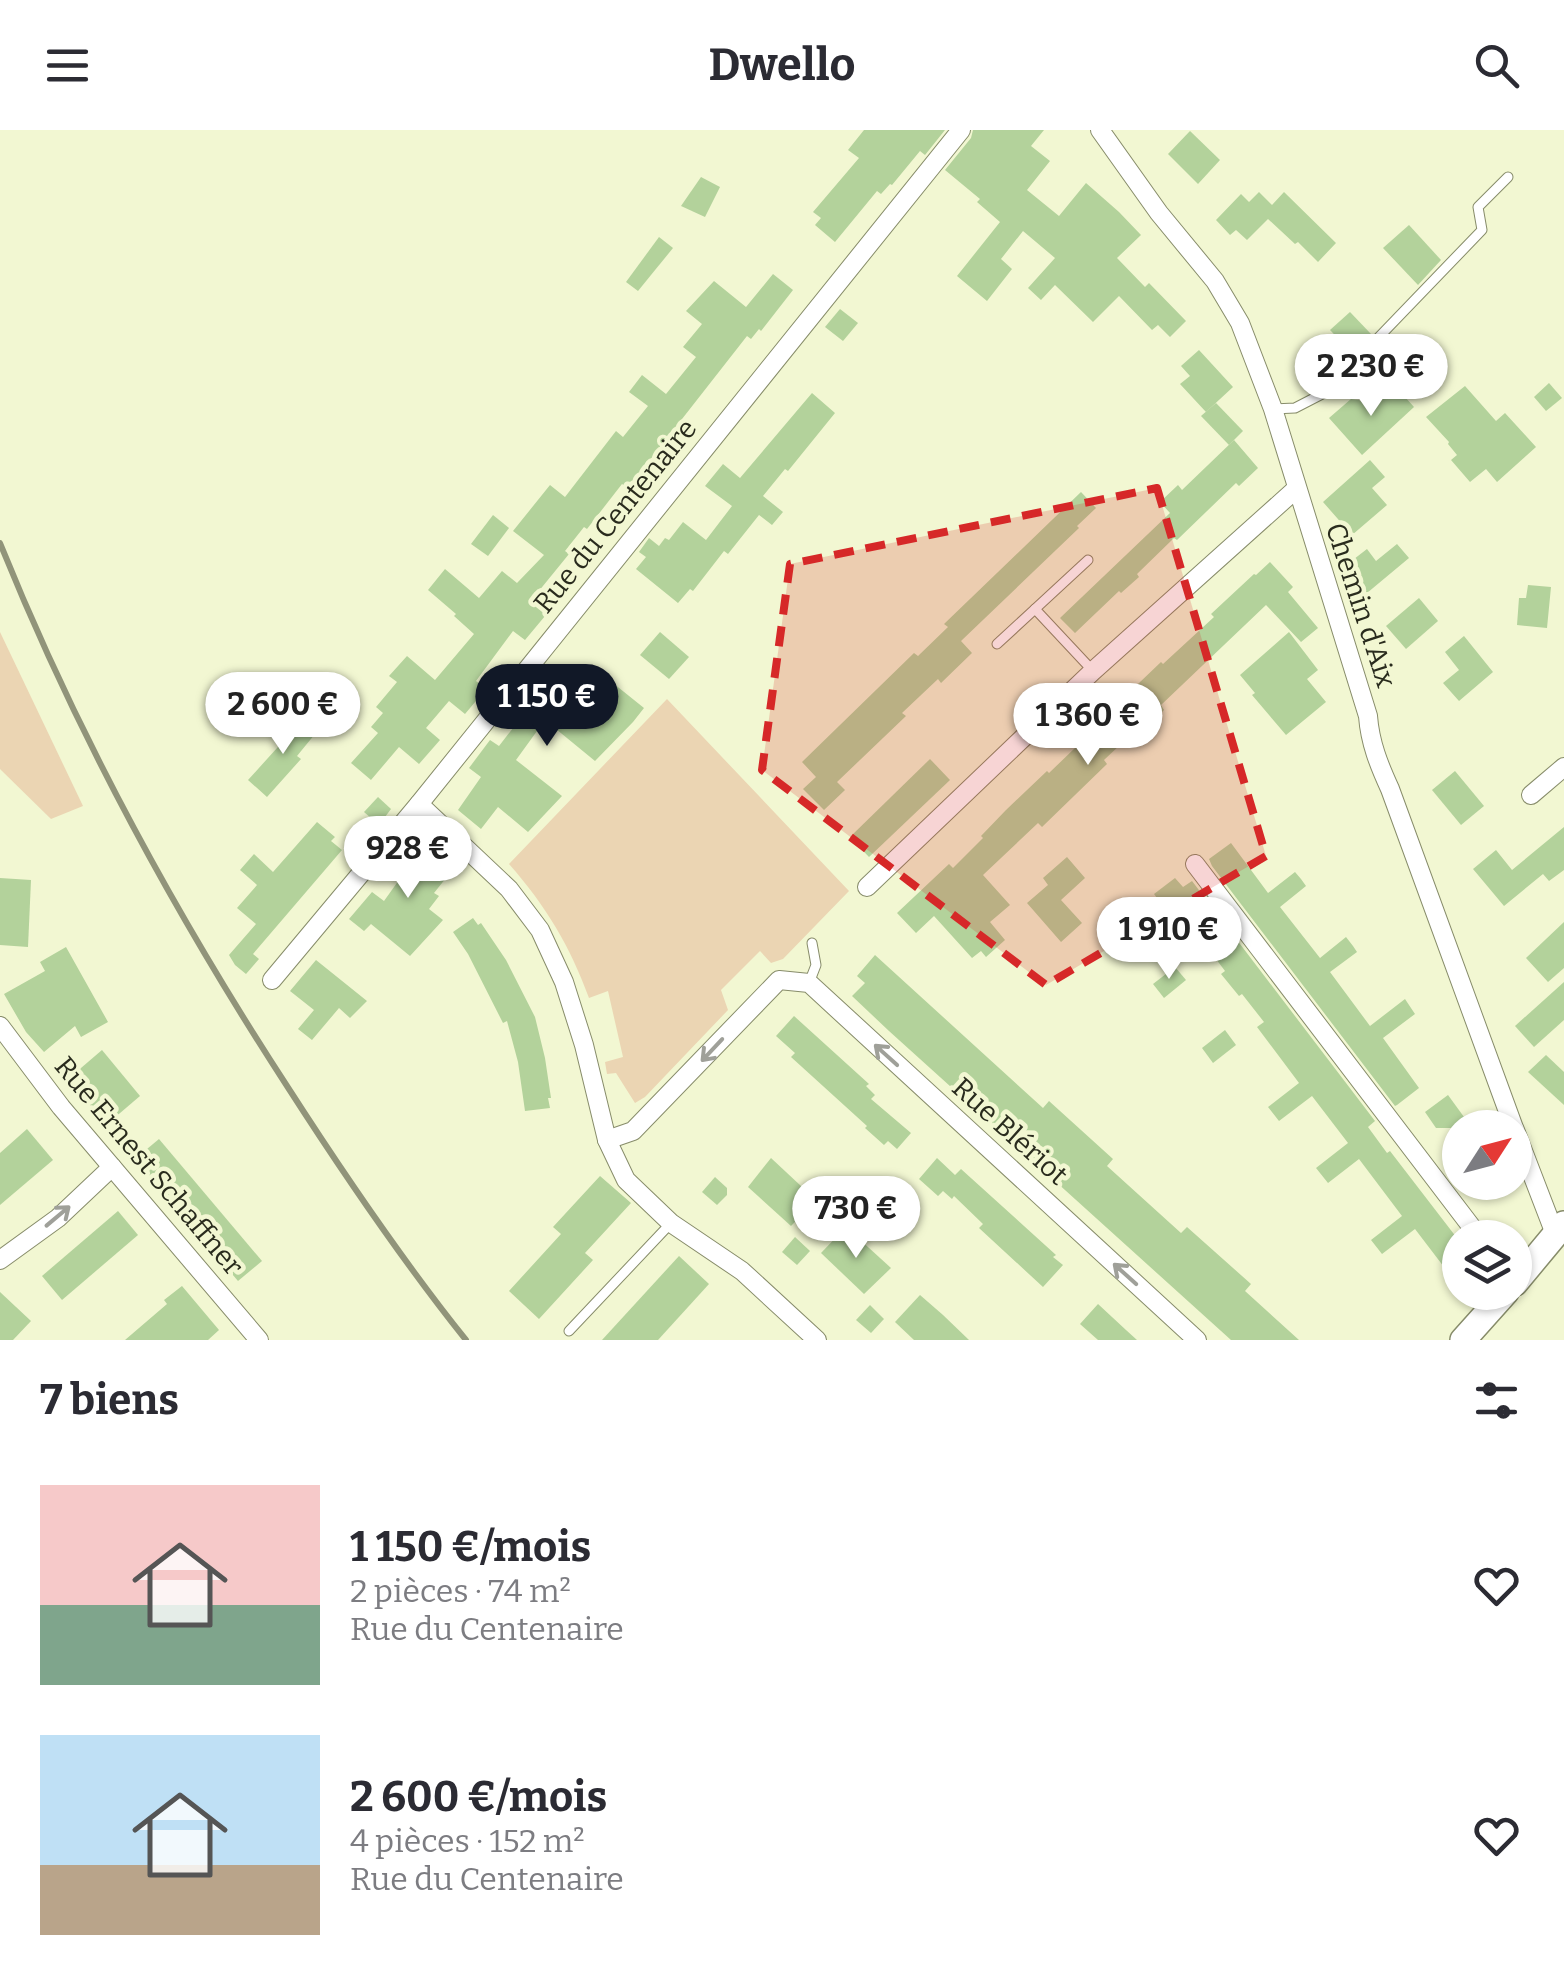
<!DOCTYPE html>
<html lang="fr">
<head>
<meta charset="utf-8">
<style>
  body { margin:0; font-family:Bitter,serif; background:#f2f2f3; color:#2b2b33; height:100vh; display:flex; flex-direction:column; font-size:38px; white-space:nowrap }
  * { box-sizing:border-box; margin:0 }
  p { font-size:32px; color:#7c7c81 }
  .icon { flex:none; width:55px; height:55px; fill:none; stroke:currentColor; stroke-width:2; stroke-linecap:round; stroke-linejoin:round }
  .map { position:relative; height:1210px; overflow:hidden }
  .panel { display:flex; flex-direction:column; background:#fff; flex:1 }
  .panel>* { flex:none }
  .needle { width:65px; rotate:54deg }
  .tools { position:absolute; left:1442px; top:980px; display:grid; gap:20px }
  .tools a { display:grid; place-items:center; width:90px; height:90px; border-radius:50%; background:#fff; box-shadow:0 2px 8px #0004; font-size:50px }
  .price { position:absolute; translate:-50% -85px; padding:0 22px; border-radius:35px; background:#fff; color:#222; font-size:32px; line-height:65px; filter:drop-shadow(0 2px 5px #0008) }
  .price::after { content:''; position:absolute; left:50%; top:60px; width:30px; height:22px; margin-left:-15px; background:inherit; clip-path:polygon(0 0,100% 0,50% 100%) }
  .price.on { background:#111827; color:#fff }
  ul { padding:0; list-style:none }
  li { display:flex; align-items:center; gap:30px; height:250px; padding:0 40px }
  li span { display:grid; place-items:center; flex:none; width:280px; height:200px; border-radius:0px; color:#555 }
  li>.icon { margin-inline-start:auto }
  span .icon { width:120px; height:120px; fill:#fffc; stroke-width:1 }
  li b { font-size:42px }
  h2 { display:flex; justify-content:space-between; align-items:center; height:120px; padding:0 40px; font-size:42px }
  header { display:flex; justify-content:space-between; align-items:center; height:130px; padding:0 40px; background:#fff; font-size:45px; font-weight:700 }
  .map>svg:first-child { display:block }
  .green { fill:#ebd5b3 }
  .building { fill:#b3d29b }
  .lines { fill:none; stroke-linecap:round; stroke-linejoin:round }
  .lane-casing { stroke:#878c6a; stroke-width:11 }
  .street-casing { stroke:#878c6a; stroke-width:20 }
  .secondary-casing { stroke:#878c6a; stroke-width:28 }
  .lane { stroke:#fff; stroke-width:9 }
  .street { stroke:#fff; stroke-width:18 }
  .secondary { stroke:#fff; stroke-width:25 }
  .rail { stroke:#91947a; stroke-width:6 }
  .oneway { stroke:#9fa099 }
  .marked { fill:#d62828; fill-opacity:0.2; stroke:#d62828; stroke-width:8; stroke-dasharray:20 12; stroke-linejoin:round }
  .labels { text-anchor:middle; dominant-baseline:central; stroke-width:9; stroke-linejoin:round; paint-order:stroke }
  .street-label { font-size:28px; fill:#292b1d; stroke:#f2f7d2 }
</style>
</head>
<body>
<header><svg class="icon" aria-label="menu" viewBox="0 0 24 24"><path d="M4 6h16M4 12h16M4 18h16"/></svg>Dwello<svg class="icon" aria-label="search" viewBox="0 0 24 24"><circle cx="10" cy="10" r="6"/><path d="M15 15l6 6"/></svg></header>
<div class="map">
<svg width="1564" height="1210" viewBox="0 0 1564 1210">
  <rect width="100%" height="100%" fill="#f2f7d2"/>
  <g class="green">
    <polygon points="0,502 83,676 51,689 0,639"/>
    <path d="M667,569L849,761L783,829L771,833L760,821L721,860L728,880L645,967L635,973L616,943L607,944L605,932L623,927L608,861L589,868C570,816 546,776 509,734Z"/>
  </g>
  <g class="building">
    <polygon points="864,0 945,0 925,25 920,21 892,55 890,54 881,64 877,61 835,112 815,95 821,88 813,82 859,28 848,20"/>
    <polygon points="973,0 1044,0 1031,16 1050,31 1027,60 1059,86 1086,53 1119,82 1141,105 1117,128 1145,157 1149,153 1186,191 1170,207 1158,195 1152,200 1119,166 1093,192 1055,155 1041,170 1028,158 1055,128 1023,101 1001,129 1012,139 987,171 957,146 1000,92 977,72 980,69 945,40 971,8"/>
    <polygon points="1190,1 1220,30 1198,54 1168,24"/>
    <polygon points="701,47 720,57 705,87 681,76"/>
    <polygon points="1259,62 1272,75 1284,62 1336,113 1318,132 1298,112 1295,114 1268,89 1247,110 1236,100 1230,105 1216,90 1241,64 1249,72"/>
    <polygon points="1409,95 1441,130 1418,155 1383,118"/>
    <polygon points="659,107 673,118 638,161 626,152"/>
    <polygon points="773,144 793,160 761,201 759,199 751,209 747,206 628,358 622,354 587,399 584,397 565,421 569,424 534,467 550,480 525,510 513,501 476,551 486,559 465,584 449,571 426,598 440,610 419,634 399,617 371,650 351,633 378,603 371,597 383,583 376,577 397,552 389,546 407,526 435,550 474,504 454,486 456,484 428,460 445,439 479,468 502,441 517,453 544,425 513,401 550,355 565,367 616,301 623,307 648,276 629,262 642,245 666,264 696,227 683,217 702,194 686,181 714,151 746,177"/>
    <polygon points="840,179 858,193 843,211 825,197"/>
    <polygon points="1350,182 1371,204 1352,223 1330,200"/>
    <polygon points="1199,220 1233,257 1206,282 1180,254 1190,246 1181,236"/>
    <polygon points="1549,253 1562,268 1546,281 1534,267"/>
    <polygon points="1395,256 1414,277 1362,325 1329,288 1351,269 1359,270 1370,278"/>
    <polygon points="1465,256 1496,291 1505,283 1536,317 1497,352 1486,339 1470,352 1451,330 1457,325 1448,314 1449,312 1426,287"/>
    <polygon points="812,263 835,283 788,341 785,339 763,366 783,382 772,395 759,385 728,424 724,421 693,461 690,459 678,473 636,439 646,427 639,422 649,408 659,416 665,408 669,410 683,392 706,410 732,376 705,356 723,334 740,348"/>
    <polygon points="1216,273 1243,301 1229,315 1201,286"/>
    <polygon points="1234,310 1258,338 1239,356 1236,353 1177,410 1174,408 1137,444 1139,447 1121,463 1119,461 1075,503 1060,488 1170,383 1160,372 1178,355 1182,360"/>
    <polygon points="1370,330 1385,347 1372,358 1387,375 1352,405 1323,372"/>
    <polygon points="1081,362 1096,378 1077,396 1079,398 961,511 972,523 941,553 938,549 902,583 906,586 837,652 845,660 824,680 803,659 816,647 802,632 914,523 918,526 948,497 944,494"/>
    <polygon points="493,385 509,398 488,426 471,414"/>
    <polygon points="1397,414 1409,428 1367,463 1345,436 1367,419 1376,431"/>
    <polygon points="1270,432 1293,457 1288,462 1318,498 1301,512 1266,475 1161,575 1164,580 1160,584 1161,586 1143,604 1138,598 1104,630 1107,634 1042,697 1038,693 983,745 1010,775 990,792 1005,810 986,827 981,821 972,828 934,786 916,803 897,783 949,734 953,738 983,708 981,706 1006,680 1047,641 1049,643 1075,618 1073,616 1161,532 1163,534 1214,487 1211,484 1254,444 1256,445"/>
    <polygon points="1528,455 1551,457 1547,498 1517,495 1519,468 1526,468"/>
    <polygon points="1419,468 1438,491 1406,519 1386,496"/>
    <polygon points="660,502 689,527 669,549 640,525"/>
    <polygon points="1289,502 1318,540 1307,549 1326,572 1286,605 1252,565 1255,563 1240,545"/>
    <polygon points="1464,506 1493,542 1459,571 1443,553 1459,540 1445,522"/>
    <polygon points="593,537 644,578 633,592 595,631 545,590 516,630 562,666 528,702 498,677 481,699 458,680 481,647 469,638 490,610 499,616 527,580 529,582 557,551 567,559 559,569 565,574"/>
    <polygon points="292,584 315,604 297,626 301,629 267,667 248,650 287,607 279,600"/>
    <polygon points="930,629 950,650 869,727 850,707"/>
    <polygon points="1455,641 1484,676 1461,695 1432,660"/>
    <polygon points="378,667 391,679 379,695 364,682"/>
    <polygon points="317,692 335,707 331,711 342,720 253,824 259,829 246,844 235,835 229,825 256,794 237,778 257,755 240,740 254,724 273,742"/>
    <polygon points="1564,697 1564,740 1549,751 1543,744 1504,776 1473,739 1496,720 1512,740"/>
    <polygon points="418,709 454,738 434,763 439,766 429,779 443,790 410,826 371,794 364,801 349,789 372,762 384,771 404,743 396,736"/>
    <polygon points="1231,713 1268,763 1295,742 1301,749 1306,756 1280,777 1320,828 1346,807 1353,816 1357,822 1330,842 1370,896 1405,869 1415,884 1383,908 1419,958 1397,975 1395,976 1212,736 1209,729"/>
    <polygon points="1067,727 1085,748 1061,770 1082,793 1061,812 1027,773 1048,755 1043,748"/>
    <polygon points="0,748 31,750 28,817 0,815"/>
    <polygon points="1175,748 1183,757 1192,751 1375,991 1368,997 1387,1023 1390,1021 1460,1112 1460,1158 1415,1099 1382,1124 1371,1110 1402,1086 1359,1029 1328,1053 1316,1038 1348,1013 1312,966 1279,991 1268,977 1299,953 1257,897 1264,892 1242,864 1239,866 1221,844 1225,841 1204,813 1196,819 1154,764"/>
    <polygon points="473,788 478,795 481,793 506,830 535,887 545,928 551,968 548,968 550,978 525,981 518,932 507,891 503,893 468,824 453,802"/>
    <polygon points="1564,792 1564,838 1548,852 1526,828"/>
    <polygon points="66,817 108,892 81,907 75,896 44,922 26,902 4,864 45,841 40,832"/>
    <polygon points="875,825 1043,978 1049,971 1113,1029 1107,1036 1181,1103 1187,1097 1251,1154 1245,1161 1299,1210 1231,1210 889,901 852,866 865,853 857,846"/>
    <polygon points="316,830 367,871 350,888 339,878 312,910 298,899 314,880 290,861"/>
    <polygon points="1175,837 1186,850 1164,868 1153,854"/>
    <polygon points="1564,852 1564,890 1534,917 1515,896"/>
    <polygon points="794,886 869,954 866,956 875,965 871,969 911,1003 897,1019 888,1011 884,1015 865,998 867,996 791,927 795,923 776,906"/>
    <polygon points="1225,900 1236,915 1213,933 1202,918"/>
    <polygon points="102,920 140,966 106,995 67,950"/>
    <polygon points="1546,925 1564,942 1564,975 1528,942"/>
    <polygon points="1448,965 1472,998 1436,998 1425,982"/>
    <polygon points="27,999 53,1030 0,1075 0,1023"/>
    <polygon points="159,1009 262,1131 238,1151 135,1029"/>
    <polygon points="771,1028 816,1070 791,1096 748,1057"/>
    <polygon points="937,1028 955,1045 961,1039 1056,1125 1053,1127 1063,1135 1043,1157 979,1098 983,1094 954,1066 952,1069 943,1061 938,1066 919,1049"/>
    <polygon points="600,1046 631,1073 585,1123 593,1130 539,1189 509,1161 561,1104 553,1097"/>
    <polygon points="715,1047 727,1058 727,1065 717,1075 702,1062"/>
    <polygon points="118,1081 138,1105 62,1170 42,1146"/>
    <polygon points="846,1097 891,1138 864,1164 821,1123"/>
    <polygon points="795,1107 810,1121 797,1135 782,1122"/>
    <polygon points="679,1126 709,1154 658,1210 602,1210"/>
    <polygon points="182,1156 219,1200 208,1210 125,1210 167,1174 164,1170"/>
    <polygon points="0,1162 31,1191 13,1210 0,1210"/>
    <polygon points="920,1165 943,1185 969,1210 914,1210 895,1192"/>
    <polygon points="1098,1174 1126,1200 1137,1210 1098,1210 1080,1194"/>
    <polygon points="870,1175 884,1189 871,1203 856,1190"/>
  </g>
  <g class="lines">
    <g class="lane-casing">
      <g id="lane">
        <polyline points="1273,279 1295,278 1326,262 1482,100 1478,77 1508,47"/>
        <polyline points="1088,430 1035,479 1093,541"/>
        <polyline points="997,514 1035,479"/>
        <polyline points="809,853 816,835 812,813"/>
        <polyline points="569,1201 671,1093"/>
      </g>
    </g>
    <g class="street-casing">
      <g id="street">
        <path d="M1100,0L1159,83L1215,151L1240,193L1273,279L1368,586C1370,613 1379,635 1390,659L1514,998"/>
        <polyline points="1531,665 1564,637"/>
        <polyline points="419,674 509,759 540,800 564,852 584,915 607,1010 626,1050 671,1093 742,1141 817,1210"/>
        <polyline points="1195,734 1480,1108"/>
        <polyline points="867,757 1093,541 1296,359"/>
        <polyline points="272,850 419,674 961,0"/>
        <polyline points="0,896 61,977 259,1210"/>
        <polyline points="1515,1000 1555,1104"/>
        <polyline points="607,1010 633,1001 779,850 809,853 1197,1210"/>
        <polyline points="0,1130 58,1088 112,1037"/>
      </g>
    </g>
    <g class="secondary-casing">
      <g id="secondary">
        <polyline points="1515,1153 1564,1094"/>
        <polyline points="1463,1210 1506,1162"/>
      </g>
    </g>
    <use href="#lane" class="lane"/>
    <use href="#street" class="street"/>
    <use href="#secondary" class="secondary"/>
    <path class="rail" d="M0,413C77,604 175,784 287,956C343,1043 401,1129 466,1210"/>
  </g>
  <defs><path id="oneway-shaft" d="M-6 0H5M1.5-3L5.5 0L1.5 3" fill="none" stroke-width="1.6" stroke-linecap="round" stroke-linejoin="round" transform="scale(2.5)"/></defs>
  <g class="oneway">
    <use href="#oneway-shaft" transform="translate(712 920) rotate(133)"/>
    <use href="#oneway-shaft" transform="translate(886 925) rotate(-138)"/>
    <use href="#oneway-shaft" transform="translate(58 1086) rotate(-40)"/>
    <use href="#oneway-shaft" transform="translate(1125 1144) rotate(-138)"/>
  </g>
  <path class="marked" d="M1157,358L1266,726L1046,855L762,640L790,434Z"/>
  <g class="labels">
    <g class="street-label">
      <text transform="translate(615 386) rotate(-51)">Rue du Centenaire</text>
      <text transform="translate(1361 475) rotate(72)">Chemin d'Aix</text>
      <text transform="translate(1010 1001) rotate(42)">Rue Blériot</text>
      <text transform="translate(149 1036) rotate(50)">Rue Ernest Schaffner</text>
    </g>
  </g>
</svg>
<div class="tools">
<a><svg class="needle" viewBox="-14 -14 28 28"><path d="M0-13l5 13h-10z" fill="#e53935"/><path d="M0 13l5-13h-10z" fill="#7c7c81"/></svg></a>
<a><svg class="icon" aria-label="layers" viewBox="0 0 24 24"><path d="M12 4l9 5-9 5-9-5zM3 14l9 5 9-5"/></svg></a>
</div>
<b class="price" style="left:1371px;top:289px">2 230 €</b>
<b class="price on" style="left:547px;top:619px">1 150 €</b>
<b class="price" style="left:283px;top:627px">2 600 €</b>
<b class="price" style="left:1088px;top:638px">1 360 €</b>
<b class="price" style="left:408px;top:771px">928 €</b>
<b class="price" style="left:1169px;top:852px">1 910 €</b>
<b class="price" style="left:856px;top:1131px">730 €</b>
</div>
<section class="panel">
<h2>7 biens<svg class="icon" aria-label="filters" viewBox="0 0 24 24"><path d="M4 7h16M4 17h16"/><circle cx="9" cy="7" r="2"/><circle cx="15" cy="17" r="2"/></svg></h2>
<ul>
<li><span style="background:linear-gradient(#f6c9c9 60%,#7fa58c 0)"><svg class="icon" aria-label="home" viewBox="0 0 24 24"><path d="M3 11l9-7 9 7M6 9v11h12V9"/></svg></span><div><b>1 150 €/mois</b><p>2 pièces · 74 m²</p><p>Rue du Centenaire</p></div><svg class="icon" aria-label="heart" viewBox="0 0 24 24"><path d="M12 20l-8-8c-3-5 5-10 8-4 3-6 11-1 8 4z"/></svg></li>
<li><span style="background:linear-gradient(#bfe0f5 65%,#b9a48a 0)"><svg class="icon" aria-label="home" viewBox="0 0 24 24"><path d="M3 11l9-7 9 7M6 9v11h12V9"/></svg></span><div><b>2 600 €/mois</b><p>4 pièces · 152 m²</p><p>Rue du Centenaire</p></div><svg class="icon" aria-label="heart" viewBox="0 0 24 24"><path d="M12 20l-8-8c-3-5 5-10 8-4 3-6 11-1 8 4z"/></svg></li>
</ul>
</section>
</body>
</html>
